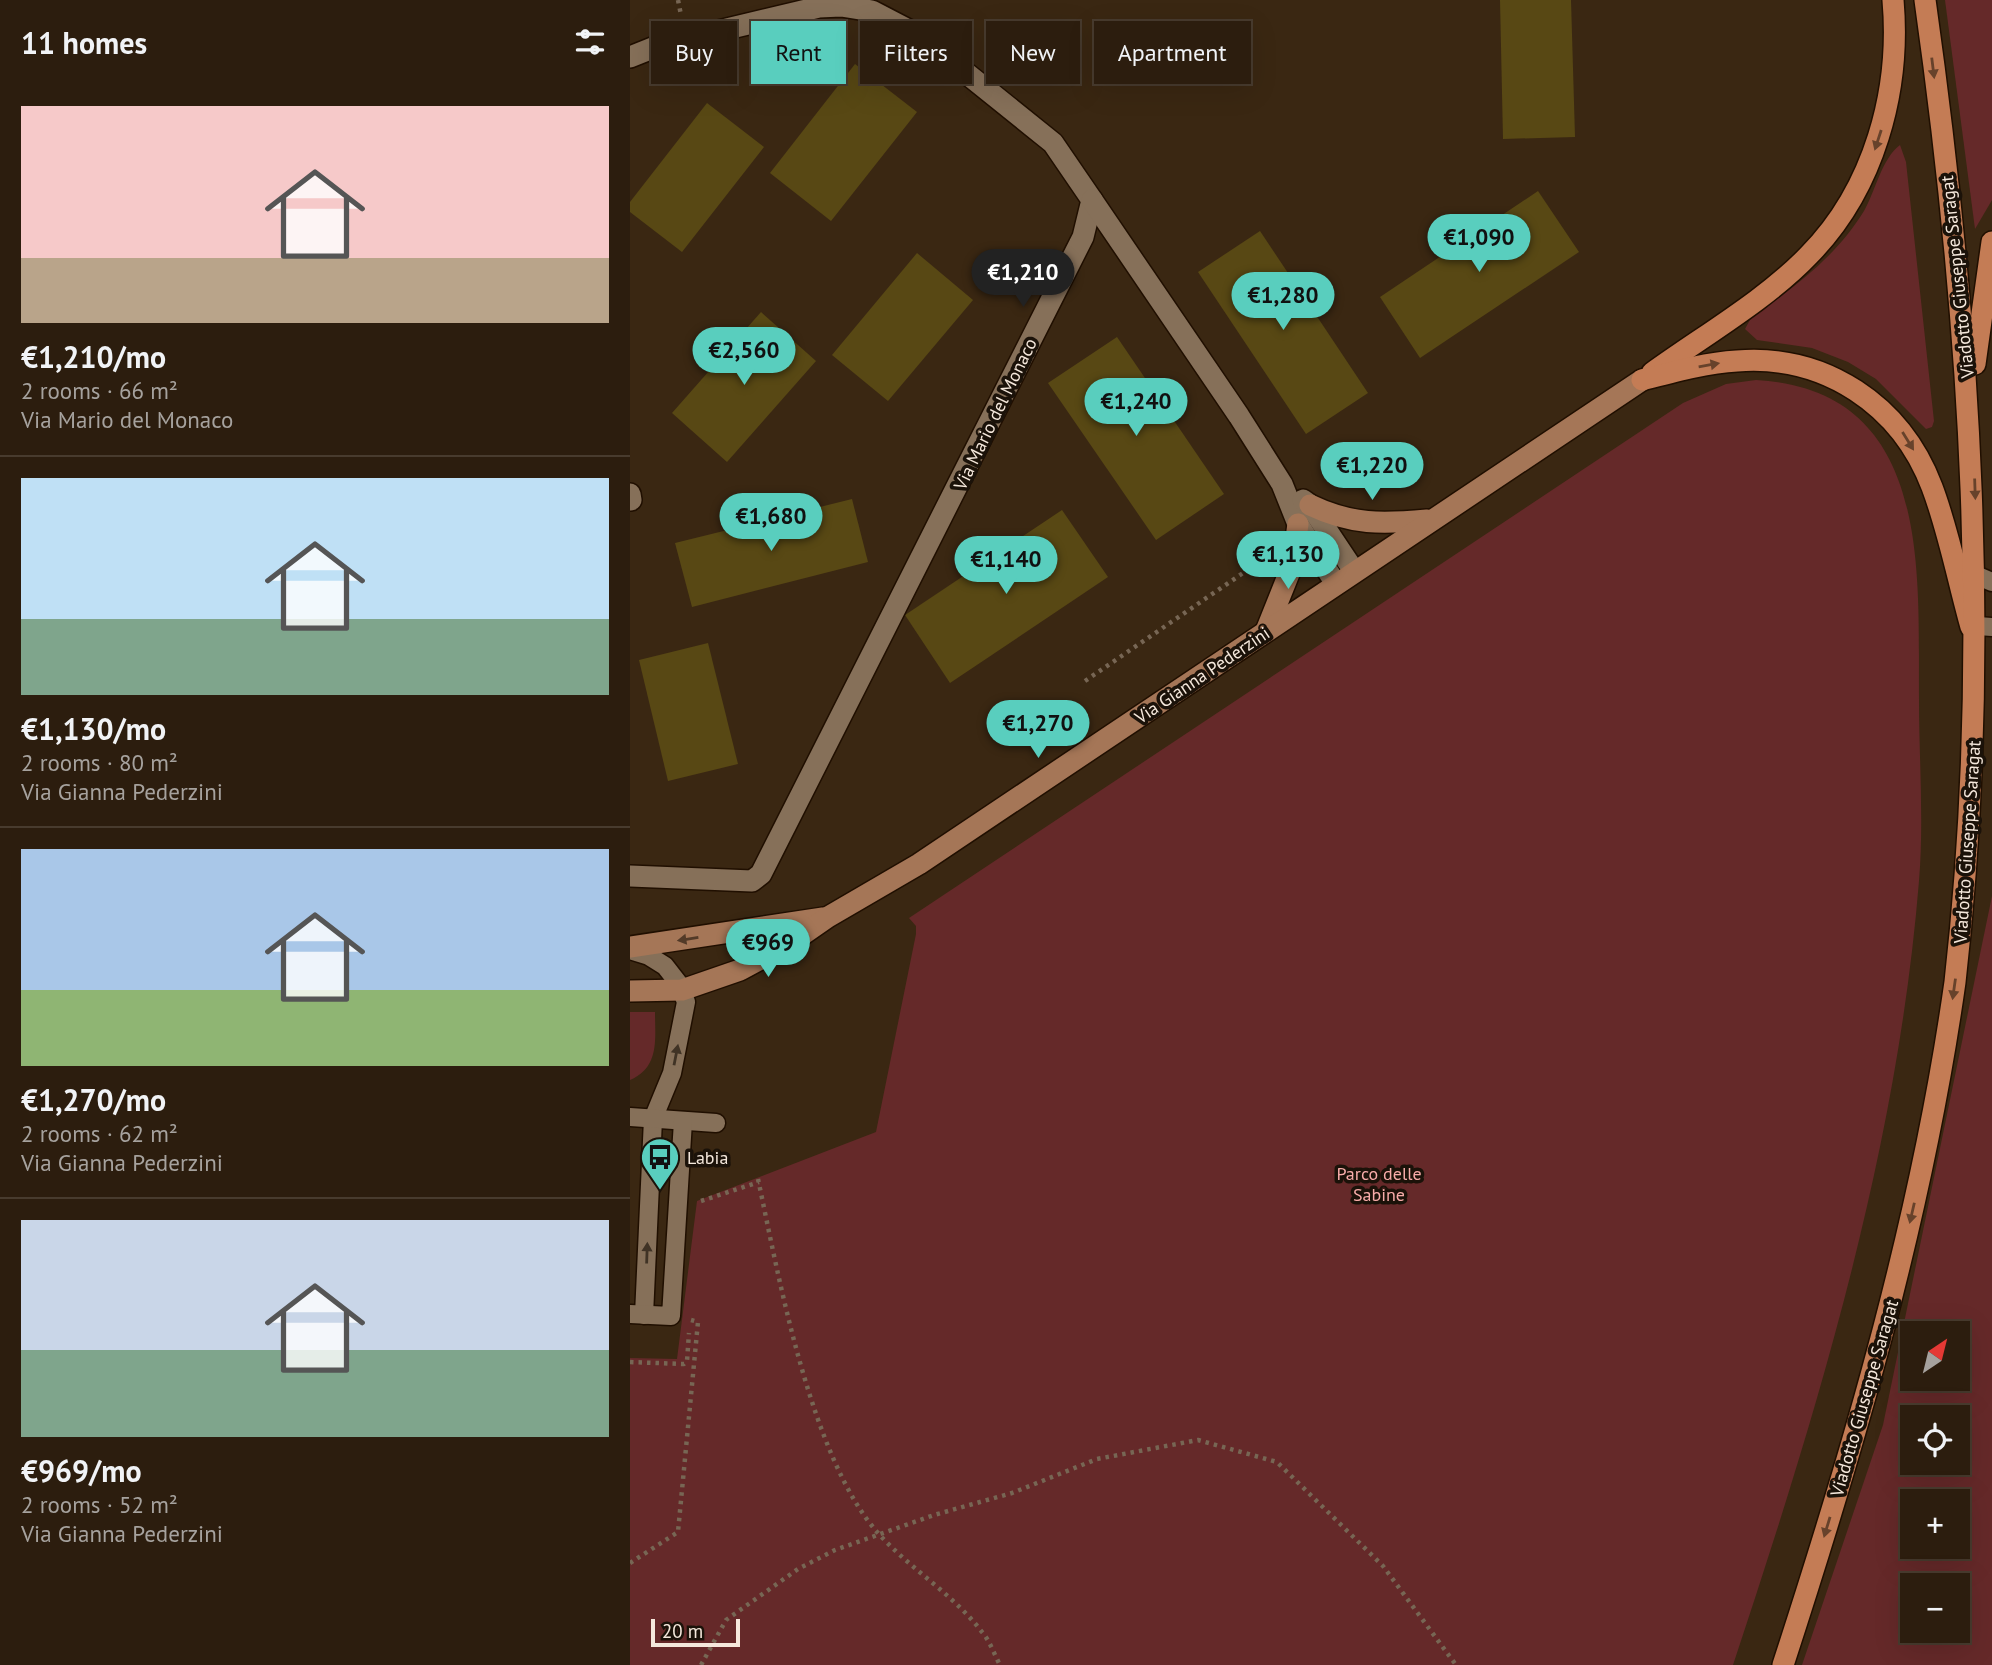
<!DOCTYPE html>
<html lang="en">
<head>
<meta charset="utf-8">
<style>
  body { margin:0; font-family:"PT Sans",sans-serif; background:#382a1c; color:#f1f3f6; height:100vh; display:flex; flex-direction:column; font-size:26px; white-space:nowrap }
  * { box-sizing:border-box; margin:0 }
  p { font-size:23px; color:#a6a29e }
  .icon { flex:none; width:38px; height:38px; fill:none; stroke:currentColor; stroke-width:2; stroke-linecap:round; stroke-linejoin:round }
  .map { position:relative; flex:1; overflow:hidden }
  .panel { display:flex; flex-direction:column; background:#2c1d0e; width:630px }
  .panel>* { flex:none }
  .hud { position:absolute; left:21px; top:21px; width:665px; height:63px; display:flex; gap:14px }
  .needle { width:46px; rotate:35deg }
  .tools { position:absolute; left:1270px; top:1321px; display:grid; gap:14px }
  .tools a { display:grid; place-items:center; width:70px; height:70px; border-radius:0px; background:#2c1d0e; box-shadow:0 7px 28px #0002,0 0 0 2px #483b2e; font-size:35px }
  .scale { position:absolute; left:21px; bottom:18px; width:89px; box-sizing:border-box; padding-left:7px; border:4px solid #f5e8dc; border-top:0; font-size:19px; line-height:24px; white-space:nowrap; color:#f5e8dc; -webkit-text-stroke:5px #1b1209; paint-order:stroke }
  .price { position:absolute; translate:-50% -60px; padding:0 16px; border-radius:24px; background:#59cebe; color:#111; font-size:23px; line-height:46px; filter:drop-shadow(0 2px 4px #0008) }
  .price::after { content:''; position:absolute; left:50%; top:42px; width:21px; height:16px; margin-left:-10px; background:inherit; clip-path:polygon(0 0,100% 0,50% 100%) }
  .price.current { background:#222; color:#fff }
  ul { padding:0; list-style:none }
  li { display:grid; align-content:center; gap:14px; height:371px; padding:0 21px }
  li+li { border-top:2px solid #483b2e }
  li span { display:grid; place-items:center; height:217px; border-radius:0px; color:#555 }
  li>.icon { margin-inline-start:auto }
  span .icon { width:126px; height:126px; fill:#fffc; stroke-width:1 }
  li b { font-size:30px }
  h2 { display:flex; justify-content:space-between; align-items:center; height:84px; padding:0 21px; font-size:30px }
  .chip { padding:0 24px; border-radius:0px; background:#2c1d0e; box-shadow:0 7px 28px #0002,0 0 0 2px #483b2e; font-size:24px; line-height:63px }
  .chip.current { background:#59cebe; color:#111 }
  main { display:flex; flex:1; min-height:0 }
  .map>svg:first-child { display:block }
  .green { fill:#652929; fill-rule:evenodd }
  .building { fill:#584814 }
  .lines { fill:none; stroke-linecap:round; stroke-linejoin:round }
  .lane-casing { stroke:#200f00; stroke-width:21 }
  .street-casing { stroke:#200f00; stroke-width:24 }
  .secondary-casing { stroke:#200f00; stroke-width:24 }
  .primary-casing { stroke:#200f00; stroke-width:24 }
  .path { stroke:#776654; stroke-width:4.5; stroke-dasharray:3.5 5; stroke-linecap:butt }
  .lane { stroke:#867059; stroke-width:18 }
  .street { stroke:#867059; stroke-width:21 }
  .secondary { stroke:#a57657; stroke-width:21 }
  .primary { stroke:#c47c55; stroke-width:21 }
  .oneway { fill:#67422b }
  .oneway2 { fill:#523a28 }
  .oneway3 { fill:#403325 }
  .labels { text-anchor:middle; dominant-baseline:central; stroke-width:7; stroke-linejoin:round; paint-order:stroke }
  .street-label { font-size:18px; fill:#f5e8dc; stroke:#1b1209 }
  .poi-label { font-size:18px; fill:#f5e8dc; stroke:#1b1209; text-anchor:start }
  .park-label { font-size:18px; fill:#f8aca9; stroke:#1b1209 }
</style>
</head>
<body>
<main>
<section class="panel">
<h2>11 homes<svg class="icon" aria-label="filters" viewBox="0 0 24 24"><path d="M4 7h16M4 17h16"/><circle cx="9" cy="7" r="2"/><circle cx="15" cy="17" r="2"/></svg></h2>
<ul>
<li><span style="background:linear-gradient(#f6c9c9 70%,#b9a48a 0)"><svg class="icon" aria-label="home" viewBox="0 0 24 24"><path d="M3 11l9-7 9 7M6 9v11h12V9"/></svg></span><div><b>€1,210/mo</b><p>2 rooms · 66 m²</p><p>Via Mario del Monaco</p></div></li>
<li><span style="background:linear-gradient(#bfe0f5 65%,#7fa58c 0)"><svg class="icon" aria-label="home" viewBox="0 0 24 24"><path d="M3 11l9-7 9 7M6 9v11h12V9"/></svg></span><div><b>€1,130/mo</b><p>2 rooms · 80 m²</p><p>Via Gianna Pederzini</p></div></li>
<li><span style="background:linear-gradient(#a9c7e8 65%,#8fb573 0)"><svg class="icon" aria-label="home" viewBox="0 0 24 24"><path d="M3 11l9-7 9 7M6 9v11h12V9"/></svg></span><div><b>€1,270/mo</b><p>2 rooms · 62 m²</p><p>Via Gianna Pederzini</p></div></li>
<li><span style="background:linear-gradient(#c9d6e8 60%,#7fa58c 0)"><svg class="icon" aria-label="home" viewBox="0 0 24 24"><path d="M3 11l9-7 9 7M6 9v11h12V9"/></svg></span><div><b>€969/mo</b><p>2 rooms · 52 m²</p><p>Via Gianna Pederzini</p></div></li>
</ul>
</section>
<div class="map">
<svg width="1362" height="1665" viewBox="0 0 1362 1665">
  <rect width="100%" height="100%" fill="#3a2712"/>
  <g class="green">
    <polygon points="1315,0 1362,0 1362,200 1345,229"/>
    <path d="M1270,145L1276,162L1304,421L1302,427L1296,429L1246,379L1218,362L1182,348L1127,340L1115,329L1121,318C1164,287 1205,258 1234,211C1245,192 1252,158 1270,145Z"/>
    <path d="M1126,380C1303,390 1288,570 1289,699C1289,759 1294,821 1289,881C1267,1151 1188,1409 1103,1665H0V1358L47,1359L67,1201L246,1132L286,934V926L279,918L1053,403L1096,384Z"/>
    <path d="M1362,896V1665H1172L1253,1425ZM1283,1334H1328V1379H1283ZM1283,1418H1328V1463H1283ZM1283,1502H1328V1547H1283ZM1283,1586H1328V1631H1283Z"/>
    <path d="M0,1012H25C25,1039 30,1067 0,1080Z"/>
  </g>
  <g class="building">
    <polygon points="870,0 941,0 945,137 873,139"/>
    <polygon points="225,64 287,112 201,221 140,173"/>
    <polygon points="77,103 134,147 52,252 0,212 0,202"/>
    <polygon points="908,191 949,252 790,358 750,297"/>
    <polygon points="630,231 738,393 676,434 568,272"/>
    <polygon points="287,253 343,300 258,401 202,355"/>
    <polygon points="131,312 186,361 97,462 42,413"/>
    <polygon points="487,337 594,494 526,540 418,383"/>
    <polygon points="222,499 238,562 62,607 45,543"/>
    <polygon points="432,510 478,577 320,683 275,615"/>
    <polygon points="78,643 108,764 38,781 9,660"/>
  </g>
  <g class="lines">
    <g class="lane-casing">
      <g id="lane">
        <polyline points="1348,576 1362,582"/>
        <polyline points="1348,626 1362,627"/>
        <polyline points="0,950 19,956 35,966 49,984 56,1002 42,1073 23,1119 14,1315"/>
        <polyline points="0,1117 86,1123"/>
        <polyline points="0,1314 41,1316 53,1121"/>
      </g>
    </g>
    <g class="street-casing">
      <g id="street">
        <polyline points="0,57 30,45 189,7 211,6 242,11 290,36 423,143 462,200 453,237 131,874 122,881 0,876"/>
        <polyline points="462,200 609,416 652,484 668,524 706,584"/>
        <polyline points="0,494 1,500"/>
        <polyline points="673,500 680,505 724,571"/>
      </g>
    </g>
    <g class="secondary-casing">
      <g id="secondary">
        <path d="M680,505C722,525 752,524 797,520"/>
        <polyline points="636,631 662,566 668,524"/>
        <polyline points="0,947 193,918"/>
        <polyline points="0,991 52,990 110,970 162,942 198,917 289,864 1012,380"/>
      </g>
    </g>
    <g class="primary-casing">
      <g id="primary">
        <polyline points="1345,364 1362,242"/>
        <path d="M1022,373C1073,336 1136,300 1179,255C1244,189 1271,91 1263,0"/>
        <path d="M1012,380C1043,372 1075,363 1107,361C1195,354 1271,405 1302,487C1319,532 1328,581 1341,627"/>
        <path d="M1153,1665C1226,1441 1292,1215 1325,982C1362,655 1341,325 1295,0"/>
      </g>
    </g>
    <g class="path">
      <polyline points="48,0 51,15"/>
      <polyline points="455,681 613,573 639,543"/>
      <path d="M128,1179C149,1278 181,1458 248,1533C280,1569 323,1594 352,1632C360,1641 364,1654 370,1665"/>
      <polyline points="71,1201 129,1182"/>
      <polyline points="0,1362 54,1364 57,1361 59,1333"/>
      <polyline points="0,1563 48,1532 68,1322 61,1320"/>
      <polyline points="71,1665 96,1620 168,1569 205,1550 304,1515 382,1493 467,1459 568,1440 647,1462 753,1566 826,1665"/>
    </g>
    <use href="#lane" class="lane"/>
    <use href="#street" class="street"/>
    <use href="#secondary" class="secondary"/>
    <use href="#primary" class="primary"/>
  </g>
  <defs><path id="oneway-solid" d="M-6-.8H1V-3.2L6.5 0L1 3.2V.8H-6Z" transform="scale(1.75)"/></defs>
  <g class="oneway">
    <use href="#oneway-solid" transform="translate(1303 68) rotate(83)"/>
    <use href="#oneway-solid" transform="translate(1248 140) rotate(108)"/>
    <use href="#oneway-solid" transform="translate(1079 365) rotate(-10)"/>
    <use href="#oneway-solid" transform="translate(1278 441) rotate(58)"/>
    <use href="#oneway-solid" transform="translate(1345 489) rotate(88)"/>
    <use href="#oneway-solid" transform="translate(1324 989) rotate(98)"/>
    <use href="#oneway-solid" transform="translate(1282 1213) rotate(103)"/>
    <use href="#oneway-solid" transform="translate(1197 1527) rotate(107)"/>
  </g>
  <use class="oneway2" href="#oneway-solid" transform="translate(58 939) rotate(171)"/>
  <g class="oneway3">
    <use href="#oneway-solid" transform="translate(46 1055) rotate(-79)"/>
    <use href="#oneway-solid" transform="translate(17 1253) rotate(-88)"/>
  </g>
  <defs>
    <g id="bus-pin" transform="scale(2.0125)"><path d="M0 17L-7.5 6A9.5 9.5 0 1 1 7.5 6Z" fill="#59cebe" stroke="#1b1209"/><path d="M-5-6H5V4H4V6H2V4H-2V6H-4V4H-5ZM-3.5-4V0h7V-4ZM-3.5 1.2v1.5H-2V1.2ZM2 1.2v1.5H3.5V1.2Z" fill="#111"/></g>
  </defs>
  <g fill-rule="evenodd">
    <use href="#bus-pin" x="30" y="1157"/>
  </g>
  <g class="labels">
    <g class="street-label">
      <text transform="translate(1327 277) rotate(-96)">Viadotto Giuseppe Saragat</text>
      <text transform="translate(365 414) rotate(-64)">Via Mario del Monaco</text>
      <text transform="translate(572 675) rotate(-34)">Via Gianna Pederzini</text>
      <text transform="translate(1337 842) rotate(-86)">Viadotto Giuseppe Saragat</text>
      <text transform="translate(1234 1398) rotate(-74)">Viadotto Giuseppe Saragat</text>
    </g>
    <g class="poi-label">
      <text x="57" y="1157">Labia</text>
    </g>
    <g class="park-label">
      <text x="749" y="1173">Parco delle<tspan x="749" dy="21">Sabine</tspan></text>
    </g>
  </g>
</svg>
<div class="tools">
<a><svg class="needle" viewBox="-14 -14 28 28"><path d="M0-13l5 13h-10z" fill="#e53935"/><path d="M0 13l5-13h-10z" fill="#a6a29e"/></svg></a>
<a><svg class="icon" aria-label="locate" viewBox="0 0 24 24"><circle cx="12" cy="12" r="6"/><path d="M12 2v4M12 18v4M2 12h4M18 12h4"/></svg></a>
<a>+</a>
<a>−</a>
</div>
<div class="scale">20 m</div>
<b class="price" style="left:849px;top:274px">€1,090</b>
<b class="price current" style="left:393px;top:309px">€1,210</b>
<b class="price" style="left:653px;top:332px">€1,280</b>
<b class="price" style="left:114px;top:387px">€2,560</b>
<b class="price" style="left:506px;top:438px">€1,240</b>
<b class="price" style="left:742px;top:502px">€1,220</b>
<b class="price" style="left:141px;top:553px">€1,680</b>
<b class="price" style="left:658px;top:591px">€1,130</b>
<b class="price" style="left:376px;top:596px">€1,140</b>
<b class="price" style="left:408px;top:760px">€1,270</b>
<b class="price" style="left:138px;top:979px">€969</b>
<div class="hud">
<a class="chip">Buy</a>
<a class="chip current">Rent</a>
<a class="chip">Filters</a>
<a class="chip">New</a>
<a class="chip">Apartment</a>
</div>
</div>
</main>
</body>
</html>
